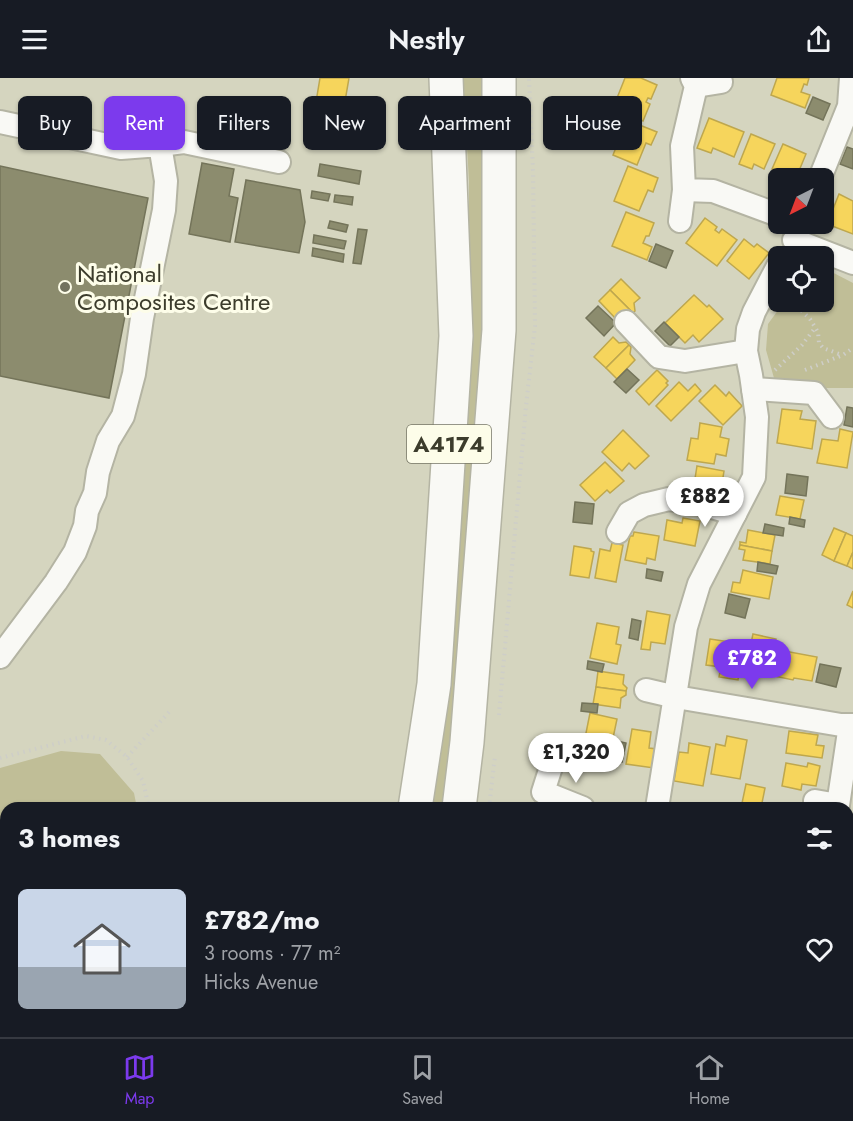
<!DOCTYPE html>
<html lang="en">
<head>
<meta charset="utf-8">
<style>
  body { margin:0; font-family:Jost,sans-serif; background:#20242c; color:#f1f3f6; height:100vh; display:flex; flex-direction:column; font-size:22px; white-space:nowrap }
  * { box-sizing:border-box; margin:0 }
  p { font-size:20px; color:#9ea1a6 }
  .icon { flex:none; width:33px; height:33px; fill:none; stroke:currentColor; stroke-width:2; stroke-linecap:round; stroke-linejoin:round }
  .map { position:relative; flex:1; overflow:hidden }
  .panel { position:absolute; left:0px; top:724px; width:854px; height:236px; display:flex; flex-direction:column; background:#171b24; border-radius:18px 18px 0 0; box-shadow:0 2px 4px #0004 }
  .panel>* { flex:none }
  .guide { position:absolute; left:18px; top:18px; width:818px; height:54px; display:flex; gap:12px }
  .needle { width:39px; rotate:222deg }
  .buttons { position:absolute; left:768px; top:90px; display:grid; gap:12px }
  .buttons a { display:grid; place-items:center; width:66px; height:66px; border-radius:9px; background:#171b24; box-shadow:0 2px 4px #0004; font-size:30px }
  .price { position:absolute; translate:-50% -51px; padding:0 14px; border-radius:21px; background:#fff; color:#222; font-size:20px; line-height:39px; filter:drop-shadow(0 2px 3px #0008) }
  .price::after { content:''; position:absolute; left:50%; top:36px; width:18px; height:14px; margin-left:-9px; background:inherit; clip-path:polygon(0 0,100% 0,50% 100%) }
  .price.active { background:#7c3aed; color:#fff }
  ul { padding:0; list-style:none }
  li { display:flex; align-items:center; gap:18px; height:150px; padding:0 18px }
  li span { display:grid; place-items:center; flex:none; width:168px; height:120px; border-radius:9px; color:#555 }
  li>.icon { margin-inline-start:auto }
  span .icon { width:72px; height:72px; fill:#fffc; stroke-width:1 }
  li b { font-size:26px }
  h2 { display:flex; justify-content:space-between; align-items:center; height:72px; padding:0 18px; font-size:26px }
  .tag { padding:0 21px; border-radius:9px; background:#171b24; box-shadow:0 2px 4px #0004; font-size:21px; line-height:54px }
  .tag.active { background:#7c3aed; color:#fff }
  header { display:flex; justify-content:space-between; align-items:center; height:78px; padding:0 18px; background:#171b24; font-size:27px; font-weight:600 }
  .dock { display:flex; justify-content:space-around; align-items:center; height:84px; border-top:2px solid #363941; background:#171b24; font-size:16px; color:#9ea1a6 }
  .dock a { display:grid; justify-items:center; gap:3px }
  .dock .active { color:#7c3aed }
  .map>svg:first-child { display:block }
  .green { fill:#c0be97 }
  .homes { fill:#f6d55c; stroke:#bea74e; stroke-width:1.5 }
  .shops { fill:#d6604d; stroke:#a85543; stroke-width:1.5 }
  .industry { fill:#8c8c6e; stroke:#74745a; stroke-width:1.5 }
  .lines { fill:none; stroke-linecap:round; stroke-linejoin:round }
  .minor-casing { stroke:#b4b4a3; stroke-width:26 }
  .highway-casing { stroke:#b4b4a3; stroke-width:36 }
  .path { stroke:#cecec8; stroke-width:4; stroke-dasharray:1.5 4.5; stroke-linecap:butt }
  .minor { stroke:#f9f9f5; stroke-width:22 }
  .highway { stroke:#f9f9f5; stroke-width:33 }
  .poi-dot { fill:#72725f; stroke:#fdfde9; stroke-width:2 }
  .labels { text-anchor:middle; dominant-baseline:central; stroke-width:6; stroke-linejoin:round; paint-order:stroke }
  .shield { fill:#fdfde9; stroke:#767665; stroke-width:1.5 }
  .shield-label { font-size:22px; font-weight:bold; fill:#3c3c2c }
  .poi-label { font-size:24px; fill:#3c3c2c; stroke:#fdfde9; text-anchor:start }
</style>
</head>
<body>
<header><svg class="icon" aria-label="menu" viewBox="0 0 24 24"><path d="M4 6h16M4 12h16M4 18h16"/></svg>Nestly<svg class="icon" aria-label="share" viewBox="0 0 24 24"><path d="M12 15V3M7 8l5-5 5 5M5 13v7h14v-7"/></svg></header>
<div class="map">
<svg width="853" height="959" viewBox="0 0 853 959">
  <rect width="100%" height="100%" fill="#d5d5bf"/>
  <g class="green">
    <polygon points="463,0 484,0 486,203 472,435 443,730 433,730 447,597 469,263 469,103"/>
    <polygon points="824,190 853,205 853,310 820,310 776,307 766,272 768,246 784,224 824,224"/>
    <polygon points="61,673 100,676 134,715 137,730 6,730 6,914 0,911 0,690"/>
    <polygon points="88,954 189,954 190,959 99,959"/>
  </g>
  <g class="homes">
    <polygon points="320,0 349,0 343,35 315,30"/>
    <polygon points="625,0 641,0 657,7 651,21 648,20 646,24 650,26 643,43 613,30"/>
    <polygon points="777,0 809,0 807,7 804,6 801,14 810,17 805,30 771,17"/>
    <polygon points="709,40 744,54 734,79 713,70 711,75 697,70"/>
    <polygon points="627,42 657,54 651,67 646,65 637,87 613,77"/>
    <polygon points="751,56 775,66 764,91 754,86 752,91 739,86"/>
    <polygon points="783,66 806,76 796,100 772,91"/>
    <polygon points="628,88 658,100 653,114 648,112 639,133 614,123"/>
    <polygon points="839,116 853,123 853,156 827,146"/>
    <polygon points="626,134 654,145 649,158 646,158 643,165 652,169 647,182 612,168"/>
    <polygon points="705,140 717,149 715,152 719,155 722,151 737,162 717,188 686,165"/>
    <polygon points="744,161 754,169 757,166 769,175 749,201 727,183"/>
    <polygon points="621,201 640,220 634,225 635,233 633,235 610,212"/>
    <polygon points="610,212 633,235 617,242 599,223"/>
    <polygon points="694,217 707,229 709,227 723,241 699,264 693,257 685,265 665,245"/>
    <polygon points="613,259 619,265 626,264 629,267 606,290 594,279"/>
    <polygon points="629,267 631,269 630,276 635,282 617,301 606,290"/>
    <polygon points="657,292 668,303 666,305 668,307 649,327 636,313"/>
    <polygon points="679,304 688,313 695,306 701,313 671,343 656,328"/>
    <polygon points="715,307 726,318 729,314 742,328 723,347 699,323"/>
    <polygon points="782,331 802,333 800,341 816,343 812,371 777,365"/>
    <polygon points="700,345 722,349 720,359 729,361 726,378 716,376 714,386 687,382 691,360 698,361"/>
    <polygon points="840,351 853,354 847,390 817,385 822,361 838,363"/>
    <polygon points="623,352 649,378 635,391 629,385 622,393 602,374"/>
    <polygon points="605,384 624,403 610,415 607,412 595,423 580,407"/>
    <polygon points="697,388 724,393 721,412 694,407"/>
    <polygon points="780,418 804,422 800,441 776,437"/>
    <polygon points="683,440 700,443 695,468 664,462 667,442 682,445"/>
    <polygon points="834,450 846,455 834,483 822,477"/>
    <polygon points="748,452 775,457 772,473 740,467 740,464 746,465"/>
    <polygon points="634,454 659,458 655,482 647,480 646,486 625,482 630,458 633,458"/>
    <polygon points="846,455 853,458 853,474 847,488 834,483"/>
    <polygon points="612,465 623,467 616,504 595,500 600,471 610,473"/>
    <polygon points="740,467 772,473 770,486 743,482 745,472 739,471"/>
    <polygon points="574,468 591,471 591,473 594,474 589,500 570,497"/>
    <polygon points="853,474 853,491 847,488"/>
    <polygon points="743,492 773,499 769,521 731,514 733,504 740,505"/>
    <polygon points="853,513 853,530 847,527"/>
    <polygon points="647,533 670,537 665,566 651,564 650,572 641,571"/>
    <polygon points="597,545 619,549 616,566 621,567 617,586 590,580"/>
    <polygon points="753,556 776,561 771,588 758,586 756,596 745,594"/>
    <polygon points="710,561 743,566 738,602 719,599 721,589 706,587"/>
    <polygon points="779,572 817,579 812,603 794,600 793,602 774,598"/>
    <polygon points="598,593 624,597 623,606 627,610 626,613 596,609"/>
    <polygon points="596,609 626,613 626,617 621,620 620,630 593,626"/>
    <polygon points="590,635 617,641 613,660 608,659 605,675 583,670"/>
    <polygon points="632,651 651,654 649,670 657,671 654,690 626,686"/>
    <polygon points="789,653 818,657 816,667 824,668 822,680 786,675"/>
    <polygon points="727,658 747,662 740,701 711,696 716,666 725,668"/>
    <polygon points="689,665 710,669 703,708 674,703 679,674 688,675"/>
    <polygon points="786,685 807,689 808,685 820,688 816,708 802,706 801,712 782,708"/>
    <polygon points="746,706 765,710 761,730 741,730"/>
  </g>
  <polygon class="shops" points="571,954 588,954 587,956 590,958 626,959 575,959 570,955"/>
  <g class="industry">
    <polygon points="813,19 830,26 823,42 806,35"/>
    <polygon points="847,69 853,71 853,91 840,86"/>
    <polygon points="202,85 234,91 229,118 238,120 230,164 189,156"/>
    <polygon points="320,86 361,93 359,106 318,98"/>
    <polygon points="0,88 148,120 109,320 0,298"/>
    <polygon points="246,102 300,112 305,144 299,175 235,164"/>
    <polygon points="312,113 330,116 328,123 311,120"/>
    <polygon points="335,117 353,119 352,127 334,124"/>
    <polygon points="330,143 348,147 346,154 328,150"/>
    <polygon points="358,151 367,152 361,186 353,185"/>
    <polygon points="314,157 346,163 344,171 313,165"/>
    <polygon points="656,166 673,173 666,190 649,183"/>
    <polygon points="313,170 344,176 343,184 312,178"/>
    <polygon points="598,228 616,245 604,258 586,240"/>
    <polygon points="664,244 679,259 670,268 655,253"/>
    <polygon points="627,291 639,302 626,315 614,304"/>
    <polygon points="847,329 853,330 853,349 844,347"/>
    <polygon points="787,396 808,399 806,418 785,415"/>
    <polygon points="688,406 708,410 706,418 686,414"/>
    <polygon points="575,424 594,426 592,446 573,444"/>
    <polygon points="790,439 805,442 804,449 789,446"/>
    <polygon points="765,446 784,450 783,458 763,455"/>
    <polygon points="758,484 778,488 776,496 757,493"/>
    <polygon points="647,491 663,494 661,503 646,500"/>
    <polygon points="729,516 750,521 745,540 725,535"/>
    <polygon points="632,541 641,543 638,562 629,560"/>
    <polygon points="588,583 604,586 602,594 587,591"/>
    <polygon points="820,586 841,590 836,609 816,604"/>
    <polygon points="582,625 598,626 597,635 581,633"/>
    <polygon points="617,663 626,665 622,684 614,682"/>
    <polygon points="848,771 853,772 853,794 848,794"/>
  </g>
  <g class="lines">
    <g class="minor-casing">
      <g id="minor">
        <polyline points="692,0 696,8 682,68 684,112 713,113 778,137"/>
        <polyline points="696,8 721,4"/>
        <polyline points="0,44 121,70 160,67 166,103 164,132 142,240 134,296 123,338 108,363 98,394 95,415 87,433 85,448 75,474 56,504 0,579"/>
        <polyline points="160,67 184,64 279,84"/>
        <polyline points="820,100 849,28 851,0"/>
        <polyline points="680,143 684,112"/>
        <polyline points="794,162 853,185"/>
        <polyline points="626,244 659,279 685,283 746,273"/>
        <polyline points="753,311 814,315 832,339"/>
        <polyline points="618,454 629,435 644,427 669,421 699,425 735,436"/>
        <polyline points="646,612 676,619 841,647 853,647"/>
        <polyline points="551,689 543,714 583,730"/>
        <polyline points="815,723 838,727 850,647"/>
        <polyline points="657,730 686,549 699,506 754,399 757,339 751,297 746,273 748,251 754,234 778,188"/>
        <polyline points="848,826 853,828"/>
        <polyline points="0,932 6,935"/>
        <polyline points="44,954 54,959"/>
      </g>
    </g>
    <g class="highway-casing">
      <g id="highway">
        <polyline points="415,730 434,606 456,258 446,0"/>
        <polyline points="459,730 467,664 499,252 499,0"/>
        <polyline points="374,959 376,954"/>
        <polyline points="426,959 426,954"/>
      </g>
    </g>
    <g class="path">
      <polyline points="793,224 810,241 818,254 819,265 823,270 842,277"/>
      <polyline points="775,292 802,267 815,250"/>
      <polyline points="805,292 843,277 853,270"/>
      <polyline points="499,637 526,328 535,248 533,93 529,0"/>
      <polyline points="127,679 172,631"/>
      <polyline points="0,680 86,658 106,662 127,679 143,703 149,730"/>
      <polyline points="489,730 495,678"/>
      <polyline points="196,954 197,959"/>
      <polyline points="461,959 462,954"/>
    </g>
    <use href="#minor" class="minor"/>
    <use href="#highway" class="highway"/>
  </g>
  <circle class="poi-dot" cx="65" cy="209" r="6"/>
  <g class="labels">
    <rect class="shield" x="407" y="347" width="84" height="38" rx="4.5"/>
    <g class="shield-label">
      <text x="449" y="366">A4174</text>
    </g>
    <g class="poi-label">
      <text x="77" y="195">National<tspan x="77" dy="28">Composites Centre</tspan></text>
    </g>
  </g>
</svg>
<div class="buttons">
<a><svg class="needle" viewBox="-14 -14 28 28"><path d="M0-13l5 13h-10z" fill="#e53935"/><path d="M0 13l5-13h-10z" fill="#9ea1a6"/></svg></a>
<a><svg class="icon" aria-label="locate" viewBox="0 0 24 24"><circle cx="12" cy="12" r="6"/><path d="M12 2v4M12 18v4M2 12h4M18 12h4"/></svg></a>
</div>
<b class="price" style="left:705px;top:450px">£882</b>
<b class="price active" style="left:752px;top:612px">£782</b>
<b class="price" style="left:576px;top:706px">£1,320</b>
<div class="guide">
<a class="tag">Buy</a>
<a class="tag active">Rent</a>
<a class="tag">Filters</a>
<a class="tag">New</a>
<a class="tag">Apartment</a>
<a class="tag">House</a>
</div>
<section class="panel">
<h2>3 homes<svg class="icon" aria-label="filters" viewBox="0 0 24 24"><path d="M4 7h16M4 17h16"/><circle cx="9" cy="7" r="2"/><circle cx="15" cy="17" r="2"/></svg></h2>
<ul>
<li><span style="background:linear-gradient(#c9d6e8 65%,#9aa5b1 0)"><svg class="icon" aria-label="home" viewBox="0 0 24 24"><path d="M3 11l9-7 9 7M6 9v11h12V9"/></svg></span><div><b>£782/mo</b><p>3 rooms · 77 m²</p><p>Hicks Avenue</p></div><svg class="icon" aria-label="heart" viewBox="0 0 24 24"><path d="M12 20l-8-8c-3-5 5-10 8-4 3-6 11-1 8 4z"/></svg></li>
</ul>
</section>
</div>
<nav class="dock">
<a class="active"><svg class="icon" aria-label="map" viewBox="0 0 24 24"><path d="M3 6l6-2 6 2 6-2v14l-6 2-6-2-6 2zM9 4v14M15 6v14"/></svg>Map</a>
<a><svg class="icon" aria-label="saved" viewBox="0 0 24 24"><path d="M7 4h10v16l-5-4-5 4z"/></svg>Saved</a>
<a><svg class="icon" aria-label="home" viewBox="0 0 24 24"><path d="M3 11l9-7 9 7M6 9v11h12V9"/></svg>Home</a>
</nav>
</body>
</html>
